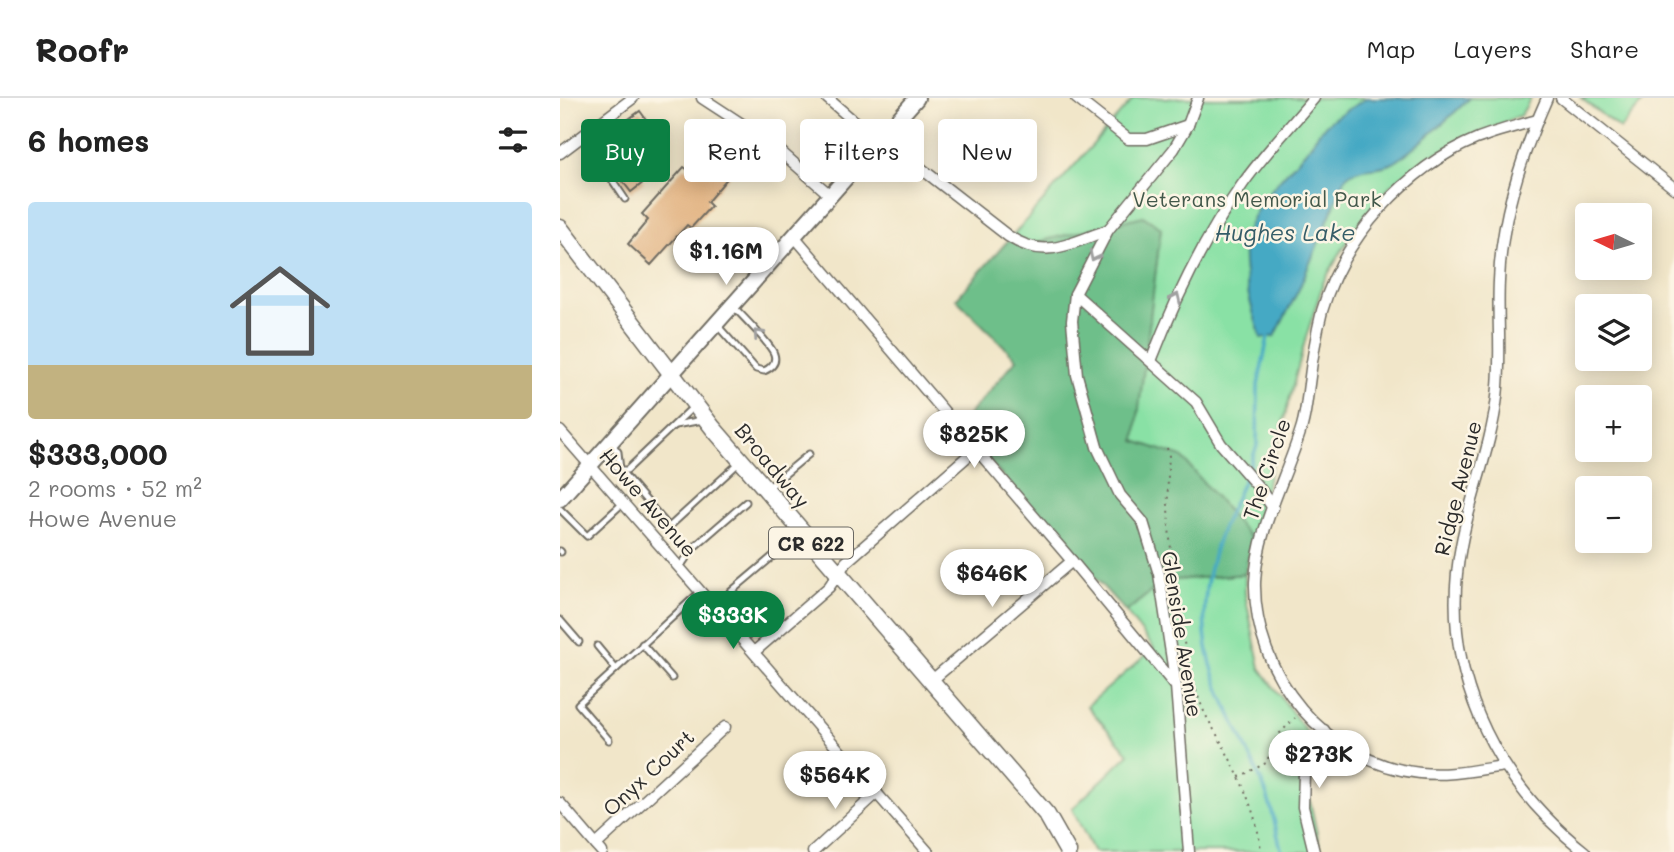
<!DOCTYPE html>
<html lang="en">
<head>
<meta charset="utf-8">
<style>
  body { margin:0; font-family:Mali,sans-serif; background:#f6f6f6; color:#222; height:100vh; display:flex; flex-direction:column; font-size:26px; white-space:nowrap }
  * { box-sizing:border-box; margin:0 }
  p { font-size:23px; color:#767676 }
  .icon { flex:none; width:38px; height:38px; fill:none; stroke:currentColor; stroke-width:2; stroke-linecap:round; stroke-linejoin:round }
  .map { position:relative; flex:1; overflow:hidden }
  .drawer { display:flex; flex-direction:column; background:#fff; width:560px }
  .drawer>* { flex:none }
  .hud { position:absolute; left:21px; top:21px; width:665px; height:63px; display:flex; gap:14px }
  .needle { width:46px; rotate:275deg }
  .buttons { position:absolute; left:1015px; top:105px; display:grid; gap:14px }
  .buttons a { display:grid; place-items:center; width:77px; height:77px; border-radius:7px; background:#fff; box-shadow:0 4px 18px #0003; font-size:35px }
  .price { position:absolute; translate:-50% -60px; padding:0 16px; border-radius:24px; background:#fff; color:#222; font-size:23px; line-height:46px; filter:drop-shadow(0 2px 4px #0008) }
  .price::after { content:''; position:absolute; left:50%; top:42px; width:21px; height:16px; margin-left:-10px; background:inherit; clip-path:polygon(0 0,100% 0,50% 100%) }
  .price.current { background:#0b8043; color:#fff }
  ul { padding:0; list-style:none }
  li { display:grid; align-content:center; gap:14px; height:371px; padding:0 28px }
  li span { display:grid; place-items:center; height:217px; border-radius:7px; color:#555 }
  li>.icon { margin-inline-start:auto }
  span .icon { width:126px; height:126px; fill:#fffc; stroke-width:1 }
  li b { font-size:30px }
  h2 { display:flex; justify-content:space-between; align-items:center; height:84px; padding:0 28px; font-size:30px }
  .pill { padding:0 24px; border-radius:7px; background:#fff; box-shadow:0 4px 18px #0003; font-size:24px; line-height:63px }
  .pill.current { background:#0b8043; color:#fff }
  header { display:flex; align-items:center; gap:42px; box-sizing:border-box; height:98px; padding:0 35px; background:#fff; border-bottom:2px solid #e0e0e0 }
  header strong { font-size:33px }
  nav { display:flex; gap:38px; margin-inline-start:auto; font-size:24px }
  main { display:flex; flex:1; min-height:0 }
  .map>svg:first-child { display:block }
  .green { fill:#89e1a5; stroke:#5a8668; stroke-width:2 }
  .forest { fill:#6ebf8a; stroke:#4c755a; stroke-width:2 }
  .water { fill:#45a9c4; stroke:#386a78; stroke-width:2 }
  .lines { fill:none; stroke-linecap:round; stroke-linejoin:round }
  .stream { stroke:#45a9c4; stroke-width:3.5 }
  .building { fill:#e3b686 }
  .lane-casing { stroke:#706c62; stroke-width:9 }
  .street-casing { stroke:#706c62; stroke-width:13 }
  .secondary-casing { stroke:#706c62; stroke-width:18 }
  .primary-casing { stroke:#706c62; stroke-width:19 }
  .path { stroke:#706c62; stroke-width:2; stroke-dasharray:2 5; stroke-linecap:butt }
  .lane { stroke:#fff; stroke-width:5 }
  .street { stroke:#fff; stroke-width:10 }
  .secondary { stroke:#fff; stroke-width:14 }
  .primary { stroke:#fff; stroke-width:16 }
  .oneway { stroke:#a0a0a0 }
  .labels { text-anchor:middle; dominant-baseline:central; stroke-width:5; stroke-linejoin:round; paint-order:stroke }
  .shield { fill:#fcf5e5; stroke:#6a6863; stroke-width:2 }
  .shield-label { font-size:19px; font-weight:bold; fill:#2b2b2b }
  .park-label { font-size:21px; fill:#42584a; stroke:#fcf5e5 }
  .street-label { font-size:21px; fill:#2b2b2b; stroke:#fcf5e5 }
  .water-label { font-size:23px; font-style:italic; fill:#355d68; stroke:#fcf5e5 }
</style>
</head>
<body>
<header>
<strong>Roofr</strong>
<nav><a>Map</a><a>Layers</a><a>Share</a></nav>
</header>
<main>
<section class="drawer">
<h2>6 homes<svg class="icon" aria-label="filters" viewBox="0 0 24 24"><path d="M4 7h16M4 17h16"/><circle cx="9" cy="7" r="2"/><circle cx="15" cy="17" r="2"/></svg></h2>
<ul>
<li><span style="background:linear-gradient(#bfe0f5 75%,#c2b280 0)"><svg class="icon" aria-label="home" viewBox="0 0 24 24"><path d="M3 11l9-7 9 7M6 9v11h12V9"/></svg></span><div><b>$333,000</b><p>2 rooms · 52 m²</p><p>Howe Avenue</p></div></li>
</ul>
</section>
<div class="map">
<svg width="1114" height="754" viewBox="0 0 1114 754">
  <rect width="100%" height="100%" fill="#fcf5e5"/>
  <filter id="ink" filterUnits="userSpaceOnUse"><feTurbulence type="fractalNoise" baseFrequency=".0143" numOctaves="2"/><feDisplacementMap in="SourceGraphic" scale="14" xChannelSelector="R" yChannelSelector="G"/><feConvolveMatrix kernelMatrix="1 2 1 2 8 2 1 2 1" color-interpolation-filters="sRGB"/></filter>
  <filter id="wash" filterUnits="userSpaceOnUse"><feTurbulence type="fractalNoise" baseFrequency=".00686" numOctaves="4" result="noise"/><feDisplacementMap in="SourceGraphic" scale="28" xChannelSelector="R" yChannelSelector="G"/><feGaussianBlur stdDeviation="1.57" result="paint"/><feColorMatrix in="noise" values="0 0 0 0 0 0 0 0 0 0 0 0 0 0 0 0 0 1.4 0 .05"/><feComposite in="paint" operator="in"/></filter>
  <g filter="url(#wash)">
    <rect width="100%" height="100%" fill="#f1e6c9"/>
    <g class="green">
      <polygon points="574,0 971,0 961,17 870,58 830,88 795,130 764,183 746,239 692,442 622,359 574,343 601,130 464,147 452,138"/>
      <polygon points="1021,0 1086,0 1060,31"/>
      <polygon points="685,476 685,496 700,570 753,643 745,681 761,754 534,754 512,711 569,656 527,608 594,550 566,514 604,483"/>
    </g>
    <polygon class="forest" points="583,118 601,130 575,343 622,359 692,442 685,476 604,483 566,514 398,329 457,261 396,201 452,138 465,147"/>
    <path class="water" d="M806,0H910C891,18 872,36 851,52C845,56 839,63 833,65C817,73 799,67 786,79L739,191L715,238L701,240C692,212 682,180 684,150C687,111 719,84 743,56C752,47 756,36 766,27C778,15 793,10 806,0Z"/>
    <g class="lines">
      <g class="stream">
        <polyline points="688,372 697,348 698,287 708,239"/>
        <path d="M685,379C674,406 660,430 653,458C625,559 670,605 705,692C713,711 716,734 722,754"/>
      </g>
    </g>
    <g id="blocks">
      <g class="building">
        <polygon points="80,13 99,39 86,49 77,36 60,49 84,84 71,94 34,46"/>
        <polygon points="157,24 200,52 186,67 182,63 147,104 151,108 131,130 127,127 91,167 68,146 88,122 82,116 124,69 131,74 143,61 132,52"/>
      </g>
    </g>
  </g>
  <g filter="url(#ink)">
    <use href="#blocks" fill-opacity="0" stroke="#706c62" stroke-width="2"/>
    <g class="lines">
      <g class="lane-casing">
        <g id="lane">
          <polyline points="22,37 65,101"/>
          <path d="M156,226L196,271L204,273C211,270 217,265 214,256C211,246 182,218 173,208"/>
          <polyline points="115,327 143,322"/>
          <polyline points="52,346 58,354 60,372"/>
          <polyline points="41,355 60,372 109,429 180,364"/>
          <polyline points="60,372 67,372 133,309"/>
          <polyline points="208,390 249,356"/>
          <polyline points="0,411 27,438 63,405"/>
          <polyline points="0,453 1,454"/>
          <polyline points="120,469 133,450 186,404"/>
          <polyline points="154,508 219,453"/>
          <polyline points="0,522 19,544"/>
          <polyline points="82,546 112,580"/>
          <polyline points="37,548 56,571"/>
          <polyline points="49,642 18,606 141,493"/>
        </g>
      </g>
      <g class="street-casing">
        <g id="street">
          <polyline points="142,0 211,45 271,98"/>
          <polyline points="267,0 318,44"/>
          <polyline points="516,0 568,41 587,41 628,27"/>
          <path d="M987,0C961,58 941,119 939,183C937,221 942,260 937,299C931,350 910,398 901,448C878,568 931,680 1025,754"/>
          <polyline points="1001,0 1114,90"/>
          <path d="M322,40L448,138C485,163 510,145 548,132"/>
          <polyline points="0,55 73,0"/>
          <polyline points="234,138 512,463 614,586"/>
          <polyline points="515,196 636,304 661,346 700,391 713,410"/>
          <path d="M591,263C615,201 643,142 682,87C703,57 730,29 754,0"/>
          <polyline points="0,333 368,754"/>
          <polyline points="194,554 269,489 286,464 416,351"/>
          <polyline points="371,583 512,463"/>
          <path d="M944,668C916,672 888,678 860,675C766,665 693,577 695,484C697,430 727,379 742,328C746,314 747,300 749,286C752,261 756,237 762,213C783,140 846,70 916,41C936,33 957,28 977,22"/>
          <polyline points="0,705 42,754"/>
          <polyline points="36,747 165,629"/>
          <polyline points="253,754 317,695"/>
          <polyline points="629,754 616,588 599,476 583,424 560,397 537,349 517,277 512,223 515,196 548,132 614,51 628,27 638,0"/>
          <polyline points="754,754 743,709 744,675 764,632"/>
        </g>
      </g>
      <g class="secondary-casing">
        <polyline id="secondary" points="0,401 357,0"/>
      </g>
      <g class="primary-casing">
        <polyline id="primary" points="0,130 153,330 487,717 508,754"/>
      </g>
      <g class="path">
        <path d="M607,350L609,358C605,409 611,457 618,507C623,541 628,574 641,606C646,620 654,631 661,644C679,677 698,716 701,754"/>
        <polyline points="679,679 706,665 718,637 735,620"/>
      </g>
      <use href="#lane" class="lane"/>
      <use href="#street" class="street"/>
      <use href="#secondary" class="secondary"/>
      <use href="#primary" class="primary"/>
    </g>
    <defs><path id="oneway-chevron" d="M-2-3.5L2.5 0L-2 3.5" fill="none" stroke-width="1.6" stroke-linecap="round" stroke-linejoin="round" transform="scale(1.75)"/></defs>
    <g class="oneway">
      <use href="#oneway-chevron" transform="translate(534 158) rotate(117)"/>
      <use href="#oneway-chevron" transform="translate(616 200) rotate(-65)"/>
      <use href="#oneway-chevron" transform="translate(198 236) rotate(-132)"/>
    </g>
  </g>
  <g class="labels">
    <rect class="shield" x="209" y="429.5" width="84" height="31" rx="5"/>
    <g class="shield-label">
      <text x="251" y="445">CR 622</text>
    </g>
    <g class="park-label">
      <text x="697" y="100">Veterans Memorial Park</text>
    </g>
    <g class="street-label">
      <text transform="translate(213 367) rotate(50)">Broadway</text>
      <text transform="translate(706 371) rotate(-71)">The Circle</text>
      <text transform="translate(897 390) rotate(-76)">Ridge Avenue</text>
      <text transform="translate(89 404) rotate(49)">Howe Avenue</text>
      <text transform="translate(623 536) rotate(81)">Glenside Avenue</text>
      <text transform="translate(88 674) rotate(-43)">Onyx Court</text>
    </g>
    <g class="water-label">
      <text x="725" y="134">Hughes Lake</text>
    </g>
  </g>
</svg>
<div class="buttons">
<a><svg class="needle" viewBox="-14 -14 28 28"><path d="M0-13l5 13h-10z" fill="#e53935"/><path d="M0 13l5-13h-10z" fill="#767676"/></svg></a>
<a><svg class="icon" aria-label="layers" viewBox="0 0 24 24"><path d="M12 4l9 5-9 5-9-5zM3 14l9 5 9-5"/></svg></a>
<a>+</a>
<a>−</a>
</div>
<b class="price" style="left:166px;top:189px">$1.16M</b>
<b class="price" style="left:414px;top:372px">$825K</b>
<b class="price" style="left:432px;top:511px">$646K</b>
<b class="price current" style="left:173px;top:553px">$333K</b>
<b class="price" style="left:759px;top:692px">$273K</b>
<b class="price" style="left:275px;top:713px">$564K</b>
<div class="hud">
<a class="pill current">Buy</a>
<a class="pill">Rent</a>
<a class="pill">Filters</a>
<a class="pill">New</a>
</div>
</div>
</main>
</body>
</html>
